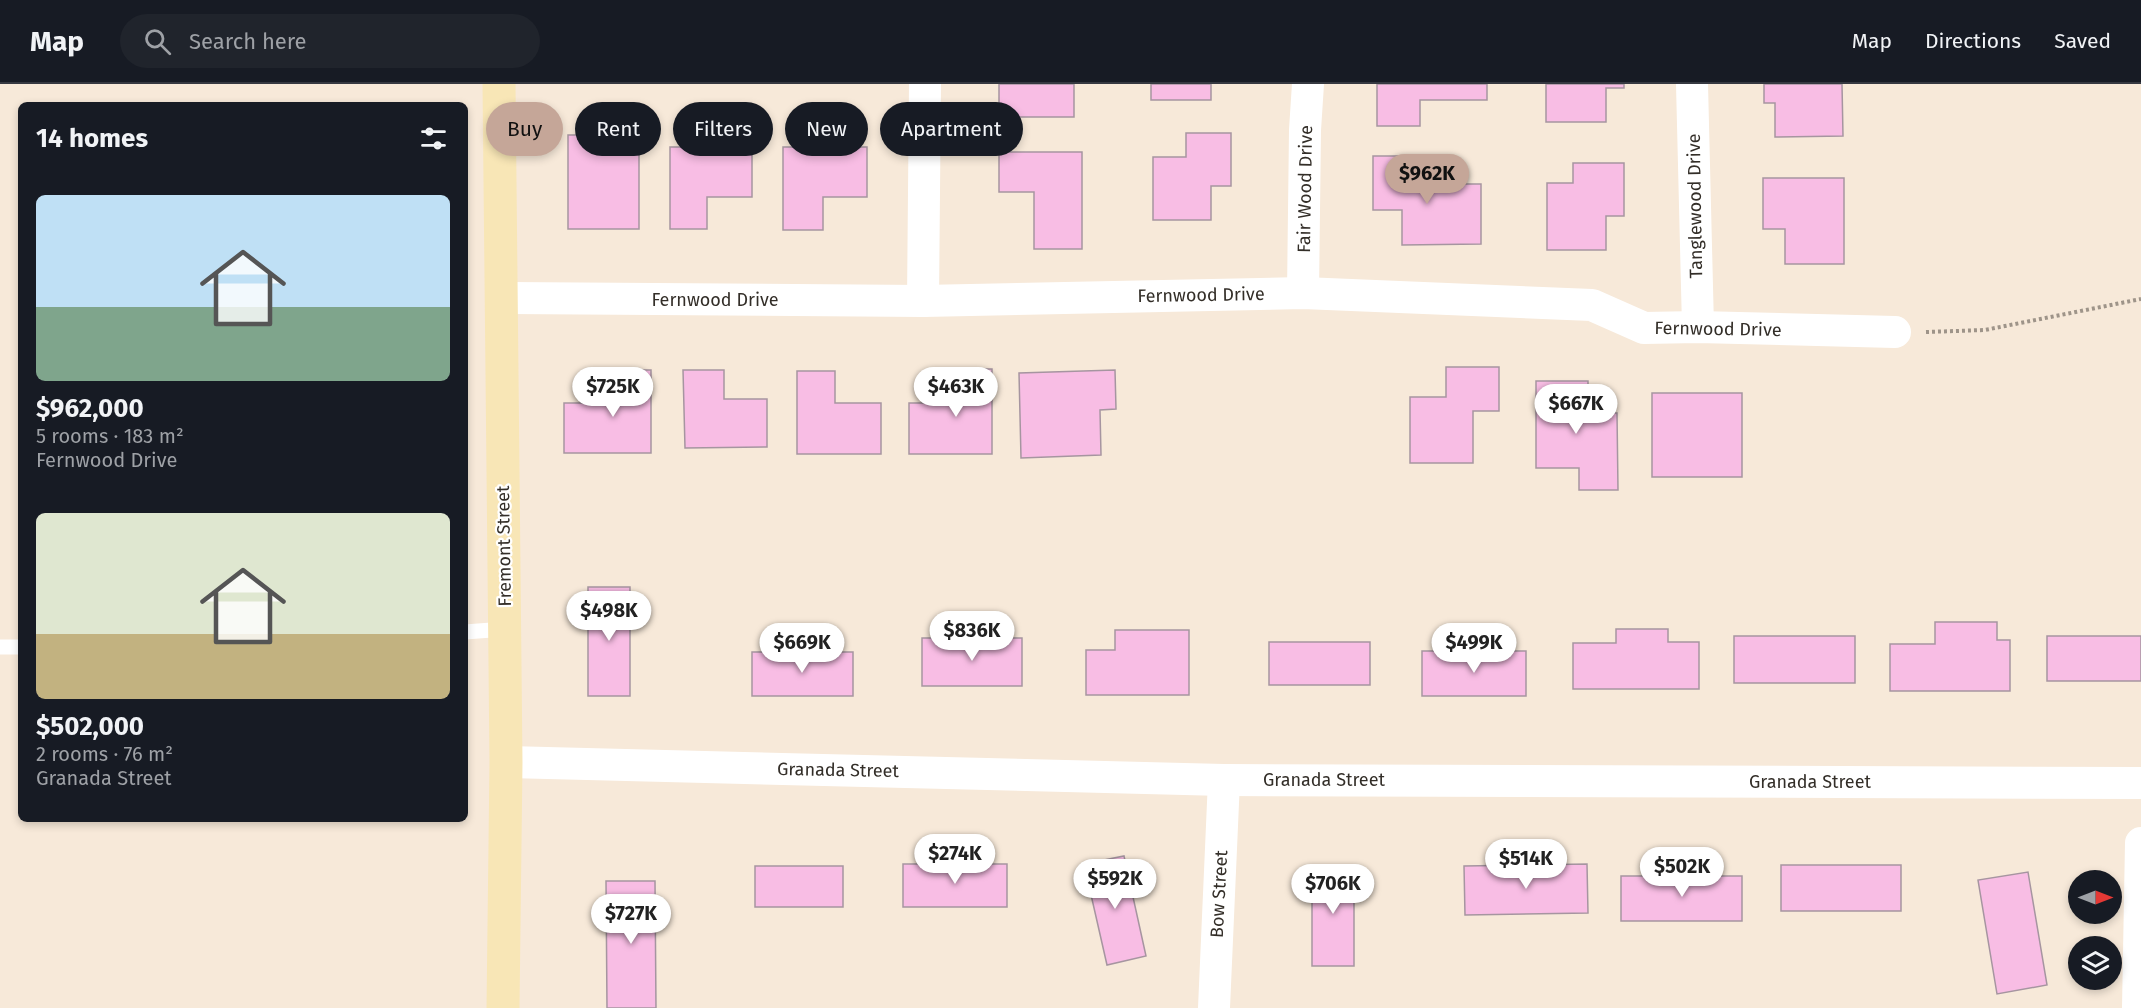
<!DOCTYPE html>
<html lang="en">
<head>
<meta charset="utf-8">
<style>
  body { margin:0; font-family:"Fira Sans",sans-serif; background:#20242c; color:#f1f3f6; height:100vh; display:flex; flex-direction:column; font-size:22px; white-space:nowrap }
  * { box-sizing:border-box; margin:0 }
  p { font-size:20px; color:#9ea1a6 }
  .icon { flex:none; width:33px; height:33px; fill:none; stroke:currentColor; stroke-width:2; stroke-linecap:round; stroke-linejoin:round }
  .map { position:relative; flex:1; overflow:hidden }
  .details { position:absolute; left:18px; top:18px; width:450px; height:720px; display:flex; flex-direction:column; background:#171b24; border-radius:9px; box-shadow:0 3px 9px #0003 }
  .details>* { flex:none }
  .top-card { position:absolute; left:486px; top:18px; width:570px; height:54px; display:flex; gap:12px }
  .needle { width:39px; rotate:90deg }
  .fabs { position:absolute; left:2068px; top:786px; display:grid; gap:12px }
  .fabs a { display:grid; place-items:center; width:54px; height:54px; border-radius:50%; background:#171b24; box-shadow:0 3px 9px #0003; font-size:30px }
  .price { position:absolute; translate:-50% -51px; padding:0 14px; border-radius:21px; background:#fff; color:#222; font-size:20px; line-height:39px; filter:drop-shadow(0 2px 3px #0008) }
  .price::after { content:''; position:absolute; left:50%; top:36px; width:18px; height:14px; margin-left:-9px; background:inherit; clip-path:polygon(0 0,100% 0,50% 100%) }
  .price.selected { background:#c5a698; color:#111 }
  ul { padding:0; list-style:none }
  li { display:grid; align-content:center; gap:12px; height:318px; padding:0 18px }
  li span { display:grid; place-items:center; height:186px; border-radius:9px; color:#555 }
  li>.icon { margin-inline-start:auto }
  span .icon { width:108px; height:108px; fill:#fffc; stroke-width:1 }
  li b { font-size:26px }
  h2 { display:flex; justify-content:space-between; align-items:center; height:72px; padding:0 18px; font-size:26px }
  .pill { padding:0 21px; border-radius:27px; background:#171b24; box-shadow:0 3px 9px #0003; font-size:21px; line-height:54px }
  .pill.selected { background:#c5a698; color:#111 }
  header { display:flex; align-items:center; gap:36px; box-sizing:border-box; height:84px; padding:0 30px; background:#171b24; border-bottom:2px solid #363941 }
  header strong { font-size:28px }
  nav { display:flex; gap:33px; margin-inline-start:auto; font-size:21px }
  .search { width:420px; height:54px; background:#20242c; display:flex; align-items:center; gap:15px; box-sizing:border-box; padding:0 21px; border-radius:33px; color:#9ea1a6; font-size:22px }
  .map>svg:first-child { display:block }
  .building { fill:#f8bde4; stroke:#a695a0; stroke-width:1.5 }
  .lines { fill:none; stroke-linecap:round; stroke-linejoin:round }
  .path { stroke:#9e9489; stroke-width:4; stroke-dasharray:3 3; stroke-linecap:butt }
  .lane { stroke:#fff; stroke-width:15 }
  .street { stroke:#fff; stroke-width:32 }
  .secondary { stroke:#f8e6b6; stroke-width:33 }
  .labels { text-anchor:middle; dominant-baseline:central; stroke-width:4.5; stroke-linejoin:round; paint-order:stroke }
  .street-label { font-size:18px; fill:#332e28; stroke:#fff }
</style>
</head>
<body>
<header>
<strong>Map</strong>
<div class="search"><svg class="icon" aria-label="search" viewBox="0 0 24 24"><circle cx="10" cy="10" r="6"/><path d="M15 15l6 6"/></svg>Search here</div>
<nav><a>Map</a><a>Directions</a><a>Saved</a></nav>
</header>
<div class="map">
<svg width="2141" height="924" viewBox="0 0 2141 924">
  <rect width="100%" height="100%" fill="#f7e9d9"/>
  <g class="building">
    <rect x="999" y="0" width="75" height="33"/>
    <rect x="1151" y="0" width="60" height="16"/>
    <polygon points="1377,0 1487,0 1487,16 1420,16 1420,42 1377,42"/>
    <polygon points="1546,0 1624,0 1624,4 1606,4 1606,38 1546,38"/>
    <polygon points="1764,0 1842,0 1843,52 1775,53 1775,19 1764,19"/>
    <polygon points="1186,49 1231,49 1231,102 1211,102 1211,136 1153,136 1153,73 1186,73"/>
    <rect x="568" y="51" width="71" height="94"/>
    <polygon points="670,63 752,63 752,113 707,113 707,145 670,145"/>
    <polygon points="783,63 867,63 867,113 823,113 823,146 783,146"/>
    <polygon points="999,68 1082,68 1082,165 1034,165 1034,108 999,108"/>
    <polygon points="1373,72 1414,72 1415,100 1481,100 1481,160 1402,161 1402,126 1373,126"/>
    <polygon points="1573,79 1624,79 1624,132 1606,132 1606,166 1547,166 1547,99 1573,99"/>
    <polygon points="1763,94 1844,94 1844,180 1785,180 1785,145 1763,145"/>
    <polygon points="1446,283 1499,283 1499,327 1473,327 1473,379 1410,379 1410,313 1446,313"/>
    <polygon points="953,285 992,285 992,370 909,370 909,319 953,319"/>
    <polygon points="609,286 651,286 651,369 564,369 564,319 609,319"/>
    <polygon points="683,286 724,286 724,315 767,315 767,363 685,364"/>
    <polygon points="1115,286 1116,325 1100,326 1101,371 1021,374 1019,289"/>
    <polygon points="797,287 835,287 835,319 881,319 881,370 797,370"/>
    <polygon points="1536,297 1588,297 1588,329 1617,329 1618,406 1579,406 1579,384 1536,384"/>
    <rect x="1652" y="309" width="90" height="84"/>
    <rect x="588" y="503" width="42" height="109"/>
    <polygon points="1935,538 1997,538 1997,556 2010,556 2010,607 1890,607 1890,560 1935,560"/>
    <polygon points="1616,545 1668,545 1668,558 1699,558 1699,605 1573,605 1573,559 1616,559"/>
    <polygon points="1115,546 1189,546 1189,611 1086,611 1086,566 1115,566"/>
    <rect x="1734" y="552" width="121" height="47"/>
    <rect x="2047" y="552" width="94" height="45"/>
    <rect x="922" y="554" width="100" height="48"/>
    <rect x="1269" y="558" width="101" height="43"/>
    <rect x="1422" y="567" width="104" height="45"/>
    <rect x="752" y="568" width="101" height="44"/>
    <polygon points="1124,772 1146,872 1107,881 1084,780"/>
    <rect x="903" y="780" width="104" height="43"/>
    <polygon points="1587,780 1588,829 1465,831 1464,782"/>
    <rect x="1312" y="781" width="42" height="101"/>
    <rect x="1781" y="781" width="120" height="46"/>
    <rect x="755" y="782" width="88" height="41"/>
    <polygon points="2028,788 2047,901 1997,910 1978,796"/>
    <rect x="1621" y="792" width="121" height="45"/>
    <polygon points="606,797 655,797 656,924 607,924"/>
  </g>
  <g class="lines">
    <polyline class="path" points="1926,248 1985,246 2141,215"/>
    <g class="lane">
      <polyline points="465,548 505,545"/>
      <polyline points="0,563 21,563"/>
    </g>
    <g class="street">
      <polyline points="1692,0 1698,243"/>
      <polyline points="1303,209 1305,46 1308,0"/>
      <polyline points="501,214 923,217 1303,209 1592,221 1644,244 1698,243 1895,248"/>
      <polyline points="923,217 925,0"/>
      <polyline points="506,678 1224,696 2141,699"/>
      <polyline points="1214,924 1224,696"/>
      <polyline points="2138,924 2141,759"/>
    </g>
    <polyline class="secondary" points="499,0 506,678 503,924"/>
  </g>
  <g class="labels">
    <g class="street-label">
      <text transform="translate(1305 105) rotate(-89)">Fair Wood Drive</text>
      <text transform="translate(1695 122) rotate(-91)">Tanglewood Drive</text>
      <text transform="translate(1201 211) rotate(-1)">Fernwood Drive</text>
      <text x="715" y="216">Fernwood Drive</text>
      <text transform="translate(1718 245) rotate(1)">Fernwood Drive</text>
      <text transform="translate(504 462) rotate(-91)">Fremont Street</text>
      <text transform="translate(838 686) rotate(1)">Granada Street</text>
      <text x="1324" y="696">Granada Street</text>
      <text x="1810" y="698">Granada Street</text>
      <text transform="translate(1219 810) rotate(-87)">Bow Street</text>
    </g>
  </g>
</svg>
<div class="fabs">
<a><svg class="needle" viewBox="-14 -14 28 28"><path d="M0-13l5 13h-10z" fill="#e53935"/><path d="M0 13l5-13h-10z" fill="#9ea1a6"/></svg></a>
<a><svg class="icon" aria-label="layers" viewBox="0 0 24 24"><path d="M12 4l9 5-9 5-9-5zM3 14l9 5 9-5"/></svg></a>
</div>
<b class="price selected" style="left:1427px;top:121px">$962K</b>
<b class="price" style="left:613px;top:334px">$725K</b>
<b class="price" style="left:956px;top:334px">$463K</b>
<b class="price" style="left:1576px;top:351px">$667K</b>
<b class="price" style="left:609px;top:558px">$498K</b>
<b class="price" style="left:972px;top:578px">$836K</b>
<b class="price" style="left:802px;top:590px">$669K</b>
<b class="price" style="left:1474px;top:590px">$499K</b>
<b class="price" style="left:955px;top:801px">$274K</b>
<b class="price" style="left:1526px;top:806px">$514K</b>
<b class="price" style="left:1682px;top:814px">$502K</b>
<b class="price" style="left:1115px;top:826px">$592K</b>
<b class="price" style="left:1333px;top:831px">$706K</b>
<b class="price" style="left:631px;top:861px">$727K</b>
<div class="top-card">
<a class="pill selected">Buy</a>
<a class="pill">Rent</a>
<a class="pill">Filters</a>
<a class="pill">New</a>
<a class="pill">Apartment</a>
</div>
<section class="details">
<h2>14 homes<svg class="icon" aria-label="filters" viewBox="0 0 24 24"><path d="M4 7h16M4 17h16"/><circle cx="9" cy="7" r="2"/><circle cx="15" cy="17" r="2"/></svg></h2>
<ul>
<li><span style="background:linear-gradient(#bfe0f5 60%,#7fa58c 0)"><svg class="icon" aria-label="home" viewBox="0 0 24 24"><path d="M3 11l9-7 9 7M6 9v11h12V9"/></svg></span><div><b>$962,000</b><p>5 rooms · 183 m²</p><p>Fernwood Drive</p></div></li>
<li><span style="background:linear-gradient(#dfe7d0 65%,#c2b280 0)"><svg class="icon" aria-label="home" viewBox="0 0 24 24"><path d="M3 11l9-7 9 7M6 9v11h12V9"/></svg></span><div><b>$502,000</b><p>2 rooms · 76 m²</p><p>Granada Street</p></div></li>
</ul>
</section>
</div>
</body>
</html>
